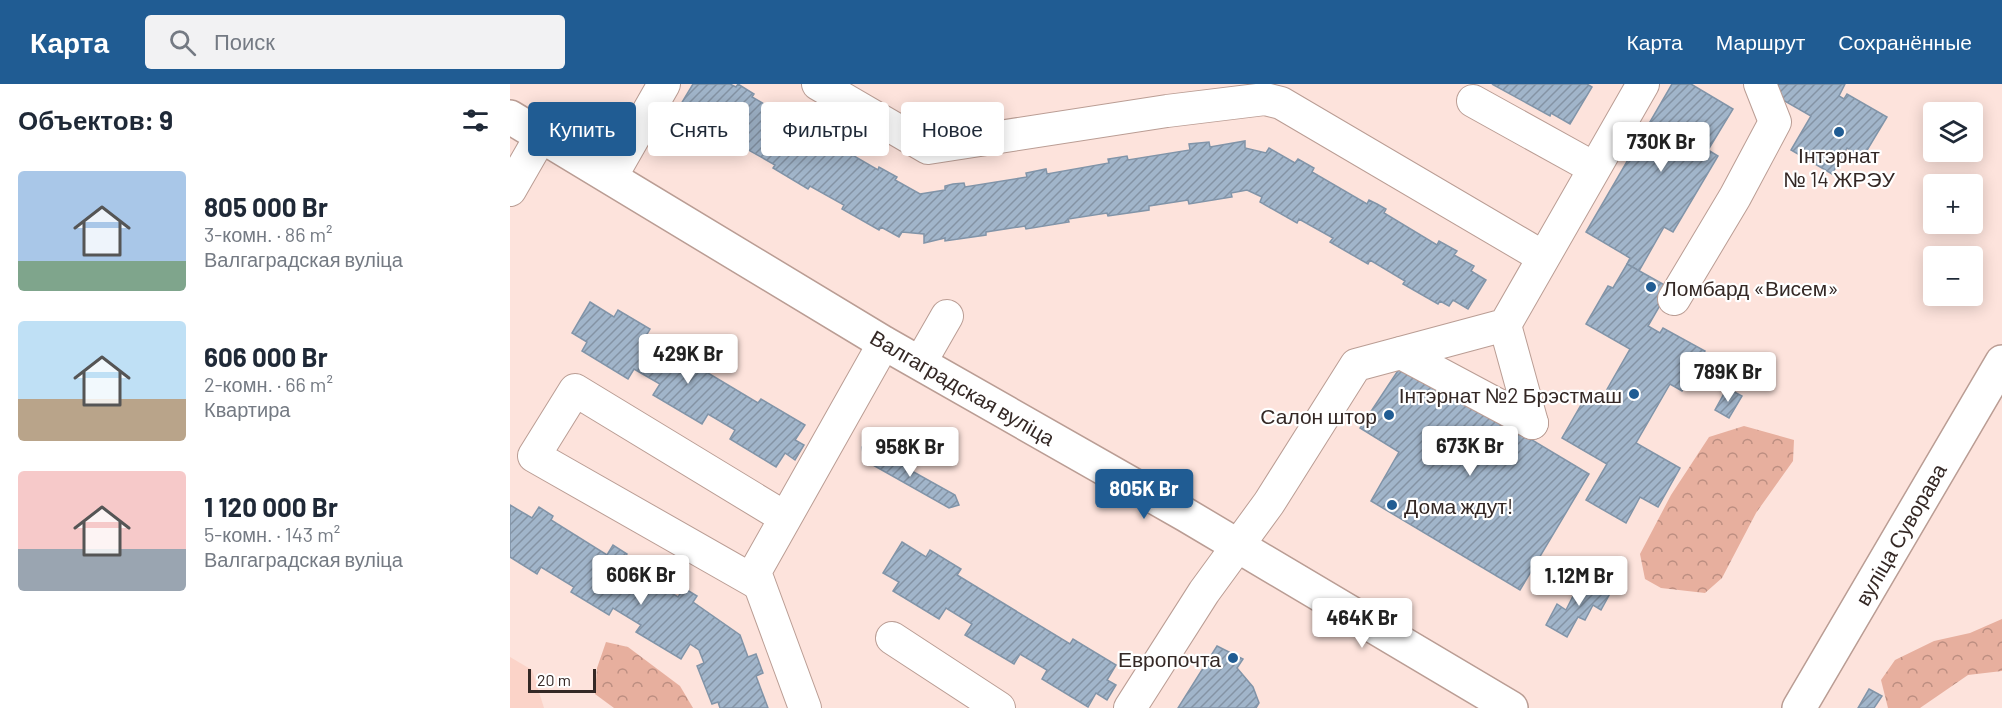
<!DOCTYPE html>
<html lang="ru">
<head>
<meta charset="utf-8">
<style>
  body { margin:0; font-family:Barlow,sans-serif; background:#f2f2f3; color:#1f2937; height:100vh; display:flex; flex-direction:column; font-size:22px; white-space:nowrap }
  * { box-sizing:border-box; margin:0 }
  p { font-size:20px; color:#747a83 }
  .icon { flex:none; width:33px; height:33px; fill:none; stroke:currentColor; stroke-width:2; stroke-linecap:round; stroke-linejoin:round }
  .map { position:relative; flex:1; overflow:hidden }
  .side { display:flex; flex-direction:column; background:#fff; width:510px }
  .side>* { flex:none }
  .top-card { position:absolute; left:18px; top:18px; width:570px; height:54px; display:flex; gap:12px }
  .fabs { position:absolute; left:1413px; top:18px; display:grid; gap:12px }
  .fabs a { display:grid; place-items:center; width:60px; height:60px; border-radius:6px; background:#fff; box-shadow:0 3px 15px #0003; font-size:30px }
  .scale { position:absolute; left:18px; bottom:15px; width:68px; box-sizing:border-box; padding-left:6px; border:3px solid #342825; border-top:0; font-size:16px; line-height:21px; white-space:nowrap; color:#342825; -webkit-text-stroke:4px #fff; paint-order:stroke }
  .price { position:absolute; translate:-50% -51px; padding:0 14px; border-radius:6px; background:#fff; color:#222; font-size:20px; line-height:39px; filter:drop-shadow(0 2px 3px #0008) }
  .price::after { content:''; position:absolute; left:50%; top:36px; width:18px; height:14px; margin-left:-9px; background:inherit; clip-path:polygon(0 0,100% 0,50% 100%) }
  .price.on { background:#205c93; color:#fff }
  ul { padding:0; list-style:none }
  li { display:flex; align-items:center; gap:18px; height:150px; padding:0 18px }
  li span { display:grid; place-items:center; flex:none; width:168px; height:120px; border-radius:6px; color:#555 }
  li>.icon { margin-inline-start:auto }
  span .icon { width:72px; height:72px; fill:#fffc; stroke-width:1 }
  li b { font-size:26px }
  h2 { display:flex; justify-content:space-between; align-items:center; height:72px; padding:0 18px; font-size:26px }
  .pill { padding:0 21px; border-radius:6px; background:#fff; box-shadow:0 3px 15px #0003; font-size:21px; line-height:54px }
  .pill.on { background:#205c93; color:#fff }
  header { display:flex; align-items:center; gap:36px; box-sizing:border-box; height:84px; padding:0 30px; background:#205c93; color:#fff }
  header strong { font-size:28px }
  nav { display:flex; gap:33px; margin-inline-start:auto; font-size:21px }
  .search { width:420px; height:54px; background:#f2f2f3; display:flex; align-items:center; gap:15px; box-sizing:border-box; padding:0 21px; border-radius:6px; color:#747a83; font-size:22px }
  main { display:flex; flex:1; min-height:0 }
  .map>svg:first-child { display:block }
  .built { fill:#fbd3c8 }
  .forest { fill:url(#forest-crowns) }
  .building { fill:url(#building-hatch); stroke:#8194a8; stroke-width:1.5 }
  .lines { fill:none; stroke-linecap:round; stroke-linejoin:round }
  .minor-casing { stroke:#ba9d94; stroke-width:34 }
  .major-casing { stroke:#ba9d94; stroke-width:36 }
  .minor { stroke:#fff; stroke-width:32 }
  .major { stroke:#fff; stroke-width:33 }
  .poi-dot { fill:#205c93; stroke:#fff; stroke-width:2 }
  .labels { text-anchor:middle; dominant-baseline:central; stroke-width:4.5; stroke-linejoin:round; paint-order:stroke }
  .poi-label { font-size:21px; fill:#342825; stroke:#fff; text-anchor:end }
  .street-label { font-size:21px; fill:#342825; stroke:#fff }
</style>
</head>
<body>
<header>
<strong>Карта</strong>
<div class="search"><svg class="icon" aria-label="search" viewBox="0 0 24 24"><circle cx="10" cy="10" r="6"/><path d="M15 15l6 6"/></svg>Поиск</div>
<nav><a>Карта</a><a>Маршрут</a><a>Сохранённые</a></nav>
</header>
<main>
<section class="side">
<h2>Объектов: 9<svg class="icon" aria-label="filters" viewBox="0 0 24 24"><path d="M4 7h16M4 17h16"/><circle cx="9" cy="7" r="2"/><circle cx="15" cy="17" r="2"/></svg></h2>
<ul>
<li><span style="background:linear-gradient(#a9c7e8 75%,#7fa58c 0)"><svg class="icon" aria-label="home" viewBox="0 0 24 24"><path d="M3 11l9-7 9 7M6 9v11h12V9"/></svg></span><div><b>805 000 Br</b><p>3-комн. · 86 m²</p><p>Валгаградская вуліца</p></div></li>
<li><span style="background:linear-gradient(#bfe0f5 65%,#b9a48a 0)"><svg class="icon" aria-label="home" viewBox="0 0 24 24"><path d="M3 11l9-7 9 7M6 9v11h12V9"/></svg></span><div><b>606 000 Br</b><p>2-комн. · 66 m²</p><p>Квартира</p></div></li>
<li><span style="background:linear-gradient(#f6c9c9 65%,#9aa5b1 0)"><svg class="icon" aria-label="home" viewBox="0 0 24 24"><path d="M3 11l9-7 9 7M6 9v11h12V9"/></svg></span><div><b>1 120 000 Br</b><p>5-комн. · 143 m²</p><p>Валгаградская вуліца</p></div></li>
</ul>
</section>
<div class="map">
<svg width="1492" height="624" viewBox="0 0 1492 624">
  <defs>
    <pattern id="forest-crowns" width="20" height="18" patternUnits="userSpaceOnUse" patternTransform="scale(1.5)"><rect width="20" height="18" fill="#e7af9e"/><path d="M2 6a3 3 0 1 1 6 0M12 15a3 3 0 1 1 6 0" fill="none" stroke="#bc8e81"/></pattern>
    <pattern id="building-hatch" width="6" height="6" patternUnits="userSpaceOnUse" patternTransform="scale(1.5)"><rect width="6" height="6" fill="#a1b5ca"/><path d="M-1 1l2-2M0 6l6-6M5 7l2-2" fill="none" stroke="#8493a4"/></pattern>
  </defs>
  <rect width="100%" height="100%" fill="#fde3dc"/>
  <polygon class="built" points="0,573 22,586 34,624 0,624"/>
  <g class="forest">
    <polygon points="1234,342 1284,356 1283,377 1246,429 1212,494 1195,509 1151,504 1135,495 1130,470 1161,411 1199,353"/>
    <polygon points="1492,535 1492,587 1458,591 1410,624 1378,624 1371,596 1385,576 1424,557 1460,549"/>
    <polygon points="96,558 118,563 170,602 183,624 104,624 85,610 87,584"/>
  </g>
  <g class="building">
    <polygon points="183,0 220,0 226,3 228,0 244,10 242,13 297,45 299,43 315,51 313,54 368,86 369,83 387,93 385,96 410,110 435,106 435,102 443,100 454,99 455,103 517,93 516,89 536,85 537,90 599,79 598,75 617,72 618,76 680,66 679,60 699,58 700,63 735,57 735,64 756,69 759,64 785,79 788,75 804,84 802,88 857,120 859,116 867,120 876,125 874,129 927,161 929,157 947,167 944,171 964,182 961,187 976,196 958,225 943,216 939,222 930,217 928,220 893,200 895,197 860,176 858,180 820,158 823,154 789,135 787,139 750,118 752,113 737,106 721,109 722,113 679,120 678,116 639,122 639,126 598,132 597,129 558,135 559,138 516,145 515,142 476,148 476,151 435,157 435,154 414,159 414,150 392,148 389,153 371,143 369,146 332,125 334,121 300,102 298,105 263,84 265,81 228,60 226,63 191,43 193,40 184,35 187,29 171,20"/>
    <polygon points="982,0 1077,0 1082,3 1060,40 1041,29 1040,32"/>
    <polygon points="1162,0 1181,0 1223,25 1198,66 1208,72 1163,148 1154,143 1129,187 1117,180 1120,174 1076,148"/>
    <polygon points="1264,0 1335,0 1329,12 1334,15 1337,10 1377,33 1353,73 1337,64 1322,90 1281,66 1301,32 1259,8"/>
    <polygon points="1117,180 1160,204 1138,242 1150,249 1153,244 1195,267 1172,307 1160,300 1126,359 1170,384 1148,423 1130,413 1116,439 1076,416 1097,380 1052,354 1075,314 1088,321 1120,265 1076,240 1098,202 1103,204"/>
    <polygon points="80,218 104,233 108,226 140,245 136,252 248,319 251,315 295,341 285,356 294,361 285,376 275,369 266,383 220,355 225,346 198,330 192,340 143,311 150,300 124,285 118,295 72,267 77,258 62,249"/>
    <polygon points="893,279 1079,390 1010,506 861,417 889,368 850,344"/>
    <polygon points="1217,304 1232,312 1219,334 1205,326"/>
    <polygon points="357,362 445,411 449,421 439,424 354,376 352,363"/>
    <polygon points="0,421 22,434 29,423 43,432 41,436 97,471 103,461 117,470 112,479 168,513 174,504 187,512 183,518 230,551 238,573 246,570 253,589 246,592 258,624 210,624 208,618 202,620 187,582 194,579 189,566 180,560 171,575 126,548 131,541 103,524 99,531 61,508 64,503 31,483 27,490 0,473"/>
    <polygon points="392,458 416,473 420,466 451,485 447,491 560,560 563,555 606,581 597,596 606,601 597,616 586,609 578,623 532,595 537,586 510,570 504,580 455,551 462,540 436,524 429,535 383,507 389,498 373,489"/>
    <polygon points="1084,493 1103,504 1091,526 1083,521 1075,536 1068,533 1057,553 1036,541 1047,520 1056,526 1065,508 1073,513"/>
    <polygon points="707,562 733,575 727,584 743,603 749,619 746,624 668,624"/>
    <polygon points="1359,605 1372,612 1364,624 1348,624"/>
  </g>
  <g class="lines">
    <g class="minor-casing">
      <g id="minor">
        <polyline points="308,0 418,64 657,27 755,15 771,19 1033,173"/>
        <polyline points="963,17 1084,84"/>
        <polyline points="101,93 154,0"/>
        <polyline points="0,106 31,52"/>
        <polyline points="1164,215 1225,113 1265,38 1250,0"/>
        <polyline points="995,241 1022,339"/>
        <polyline points="891,269 1022,339"/>
        <polyline points="410,279 437,232"/>
        <polyline points="249,500 24,372 65,306 274,433"/>
        <polyline points="382,554 489,624"/>
        <polyline points="295,624 245,488 374,259"/>
        <polyline points="620,624 694,508 759,419 846,281 995,241 1133,0"/>
      </g>
    </g>
    <g class="major-casing">
      <g id="major">
        <polyline points="0,33 374,259 676,431 1001,624"/>
        <polyline points="1289,624 1492,278"/>
      </g>
    </g>
    <use href="#minor" class="minor"/>
    <use href="#major" class="major"/>
  </g>
  <g class="poi-dot">
    <circle cx="1329" cy="48" r="6"/>
    <circle cx="1141" cy="203" r="6"/>
    <circle cx="1124" cy="310" r="6"/>
    <circle cx="879" cy="331" r="6"/>
    <circle cx="882" cy="421" r="6"/>
    <circle cx="723" cy="574" r="6"/>
  </g>
  <g class="labels">
    <g class="poi-label">
      <text x="1329" y="70" text-anchor="middle">Інтэрнат<tspan x="1329" dy="24">№ 14 ЖРЭУ</tspan></text>
      <text x="1153" y="203" text-anchor="start">Ломбард «Висем»</text>
      <text x="1112" y="310">Інтэрнат №2 Брэстмаш</text>
      <text x="867" y="331">Салон штор</text>
      <text x="894" y="421" text-anchor="start">Дома ждут!</text>
      <text x="711" y="574">Европочта</text>
    </g>
    <g class="street-label">
      <text transform="translate(453 303) rotate(30)">Валгаградская вуліца</text>
      <text transform="translate(1390 450) rotate(-60)">вуліца Суворава</text>
    </g>
  </g>
</svg>
<div class="fabs">
<a><svg class="icon" aria-label="layers" viewBox="0 0 24 24"><path d="M12 4l9 5-9 5-9-5zM3 14l9 5 9-5"/></svg></a>
<a>+</a>
<a>−</a>
</div>
<div class="scale">20 m</div>
<b class="price" style="left:1151px;top:89px">730K Br</b>
<b class="price" style="left:178px;top:301px">429K Br</b>
<b class="price" style="left:1218px;top:319px">789K Br</b>
<b class="price" style="left:960px;top:393px">673K Br</b>
<b class="price" style="left:400px;top:394px">958K Br</b>
<b class="price on" style="left:634px;top:436px">805K Br</b>
<b class="price" style="left:131px;top:522px">606K Br</b>
<b class="price" style="left:1069px;top:523px">1.12M Br</b>
<b class="price" style="left:852px;top:565px">464K Br</b>
<div class="top-card">
<a class="pill on">Купить</a>
<a class="pill">Снять</a>
<a class="pill">Фильтры</a>
<a class="pill">Новое</a>
</div>
</div>
</main>
</body>
</html>
